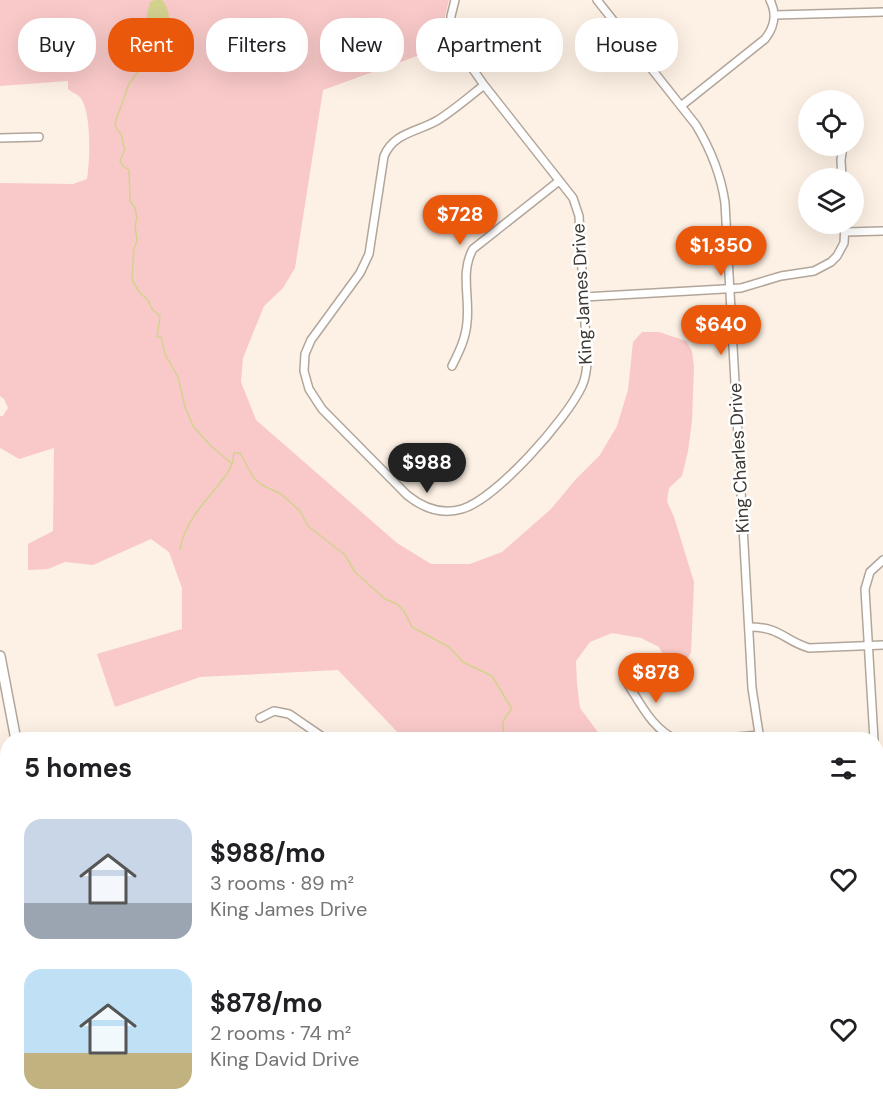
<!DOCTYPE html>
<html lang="en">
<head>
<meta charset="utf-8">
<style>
  body { margin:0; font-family:"DM Sans",sans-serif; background:#f6f6f6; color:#202124; height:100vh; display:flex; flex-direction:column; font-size:22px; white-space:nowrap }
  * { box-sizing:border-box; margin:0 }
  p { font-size:20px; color:#757577 }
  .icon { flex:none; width:33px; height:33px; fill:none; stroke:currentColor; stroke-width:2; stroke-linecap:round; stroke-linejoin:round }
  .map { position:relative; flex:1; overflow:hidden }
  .details { position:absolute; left:0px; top:732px; width:884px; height:386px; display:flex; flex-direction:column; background:#fff; border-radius:24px 24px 0 0; box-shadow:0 6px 24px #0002 }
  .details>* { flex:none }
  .banner { position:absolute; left:18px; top:18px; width:848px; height:54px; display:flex; gap:12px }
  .fabs { position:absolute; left:798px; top:90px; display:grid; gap:12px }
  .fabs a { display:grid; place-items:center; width:66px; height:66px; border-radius:50%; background:#fff; box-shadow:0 6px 24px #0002; font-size:30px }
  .price { position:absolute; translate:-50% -51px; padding:0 14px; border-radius:21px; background:#ea580c; color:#fff; font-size:20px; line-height:39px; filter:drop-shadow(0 2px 3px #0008) }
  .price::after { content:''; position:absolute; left:50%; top:36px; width:18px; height:14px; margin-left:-9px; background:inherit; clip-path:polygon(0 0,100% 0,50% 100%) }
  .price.selected { background:#222; color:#fff }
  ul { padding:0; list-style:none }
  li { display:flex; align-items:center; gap:18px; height:150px; padding:0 24px }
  li span { display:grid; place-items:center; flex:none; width:168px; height:120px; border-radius:18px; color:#555 }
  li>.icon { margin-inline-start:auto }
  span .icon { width:72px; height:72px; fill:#fffc; stroke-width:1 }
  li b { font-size:26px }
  h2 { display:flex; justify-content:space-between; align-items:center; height:72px; padding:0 24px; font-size:26px }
  .pill { padding:0 21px; border-radius:24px; background:#fff; box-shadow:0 6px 24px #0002; font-size:21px; line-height:54px }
  .pill.selected { background:#ea580c; color:#fff }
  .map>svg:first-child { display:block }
  .green { fill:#f8c9c8 }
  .water { fill:#d3d28f }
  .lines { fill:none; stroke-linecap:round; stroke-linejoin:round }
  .stream { stroke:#d3d28f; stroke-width:1.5 }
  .street-casing { stroke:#b2a69b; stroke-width:10 }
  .secondary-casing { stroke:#b2a69b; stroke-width:12 }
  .street { stroke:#fff; stroke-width:7 }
  .secondary { stroke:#fff; stroke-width:9 }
  .labels { text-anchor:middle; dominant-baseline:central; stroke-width:5; stroke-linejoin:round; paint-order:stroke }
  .street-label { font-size:18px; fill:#3d3833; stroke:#fff }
</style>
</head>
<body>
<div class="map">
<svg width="883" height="1117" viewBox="0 0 883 1117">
  <rect width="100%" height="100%" fill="#fdf0e4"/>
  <g class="green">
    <path d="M0,0H449L445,16L447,34L417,56L323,90L295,268L283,288L264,306L243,358L241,382L256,420L397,543L431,564H470L502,552L551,509L576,479L600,455L617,426L628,390L633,342L642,332H659L686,341L692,351L694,367L692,421L688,451L682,476L669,488L667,501L674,517L694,582L691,653C685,662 680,668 670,668L659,647L641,638L612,633L590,642L576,661L577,684L580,708L603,739H404L338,670L200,677L115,707L97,654L182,629V588L169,552L151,539L93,565L65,562L48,569L28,570V544L53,531L54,448L19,459L0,448V416H3L8,408L4,399L0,396V183L73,184L87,179C90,161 92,112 80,97C77,94 71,92 68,89V81L0,86Z"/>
    <polygon points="7,819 7,922 0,920 0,851 5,839 3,830"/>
    <polygon points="876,952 883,957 883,1117 651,1117 652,1110 876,1110"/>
  </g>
  <path class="water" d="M155,0H162C170,9 170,22 169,33L162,37L149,34L147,16L150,2Z"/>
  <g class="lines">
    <g class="stream">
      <path d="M143,65L129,84L115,123C115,130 120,131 122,137C123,142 122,144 125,149L120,161L123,166L129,170L130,201L135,208L137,218L135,225L137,241L134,248L132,280L140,293L148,300L152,309L160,316L157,337H161L165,354L178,377L185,407L193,426L210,445L232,464L234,453H240L253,477L262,485L281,494L300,511L308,526L345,555L355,572L385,599L397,604L404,611L412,627L449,647L463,662L492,676L512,709C501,720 501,725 506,740"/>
      <path d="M180,549C185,524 200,507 216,488C222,480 229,473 232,464"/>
      <polyline points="809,1110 816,1117"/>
      <polyline points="827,1110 830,1117"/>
      <polyline points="775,1117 782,1110"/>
    </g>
    <g class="street-casing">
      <g id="street">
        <path d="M455,0L451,16V31L458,48L484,85L573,198L579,216L587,359C587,369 586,377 582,386C567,419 496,499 462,509C442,515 423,508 407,495L322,409L309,389L304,371L305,354L311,340L360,273L369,254L384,156C394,132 418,132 438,120C454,110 469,97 484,85"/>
        <path d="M597,0L696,125C711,150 721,175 725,203L752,688L760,740"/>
        <polyline points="775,15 883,12"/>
        <path d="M681,106L765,39C775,26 777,14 770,0"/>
        <polyline points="854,125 856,122"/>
        <polyline points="0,138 39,137"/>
        <polyline points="842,178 841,160 843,146"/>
        <polyline points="846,232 883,231"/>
        <polyline points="584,297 741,288 781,276 814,271 831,262 837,256 844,243 845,224"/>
        <path d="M452,366C459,352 466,338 467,322C470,297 460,272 473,249L559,181"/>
        <path d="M749,627C781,627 783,640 809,648L883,645"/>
        <path d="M626,681C639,701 654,733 679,740"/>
        <polyline points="260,718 274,711 289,714 327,740"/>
        <polyline points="704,740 759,735"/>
        <polyline points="874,740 865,589 870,572 883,560"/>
        <polyline points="876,781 883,898"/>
        <polyline points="0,932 8,932"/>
        <polyline points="0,1076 8,1094"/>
        <polyline points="14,1110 17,1117"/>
        <polyline points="351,1110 375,1117"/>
        <polyline points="263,1117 277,1110"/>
        <polyline points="519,1117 548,1112 571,1113 580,1110"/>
      </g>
    </g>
    <g class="secondary-casing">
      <g id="secondary">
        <polyline points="0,656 16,740"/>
        <polyline points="230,1110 234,1117"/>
      </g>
    </g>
    <use href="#street" class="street"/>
    <use href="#secondary" class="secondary"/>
  </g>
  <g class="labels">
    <g class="street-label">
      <text transform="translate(582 294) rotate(-93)">King James Drive</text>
      <text transform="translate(739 458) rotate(-93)">King Charles Drive</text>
    </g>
  </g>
</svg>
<div class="fabs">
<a><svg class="icon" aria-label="locate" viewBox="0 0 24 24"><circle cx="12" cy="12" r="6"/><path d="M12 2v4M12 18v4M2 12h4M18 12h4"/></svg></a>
<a><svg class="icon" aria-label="layers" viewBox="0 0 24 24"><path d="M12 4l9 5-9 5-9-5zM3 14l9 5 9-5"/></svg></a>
</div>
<b class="price" style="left:460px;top:246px">$728</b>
<b class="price" style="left:721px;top:277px">$1,350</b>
<b class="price" style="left:721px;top:356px">$640</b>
<b class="price selected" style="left:427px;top:494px">$988</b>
<b class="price" style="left:656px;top:704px">$878</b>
<div class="banner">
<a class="pill">Buy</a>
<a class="pill selected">Rent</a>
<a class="pill">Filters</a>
<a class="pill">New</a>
<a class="pill">Apartment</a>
<a class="pill">House</a>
</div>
<section class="details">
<h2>5 homes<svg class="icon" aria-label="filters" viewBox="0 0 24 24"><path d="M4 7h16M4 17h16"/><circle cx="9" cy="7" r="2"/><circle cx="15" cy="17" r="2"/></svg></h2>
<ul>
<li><span style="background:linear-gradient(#c9d6e8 70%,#9aa5b1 0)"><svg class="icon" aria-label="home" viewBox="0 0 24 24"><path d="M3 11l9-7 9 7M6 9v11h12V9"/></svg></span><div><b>$988/mo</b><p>3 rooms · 89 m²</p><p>King James Drive</p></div><svg class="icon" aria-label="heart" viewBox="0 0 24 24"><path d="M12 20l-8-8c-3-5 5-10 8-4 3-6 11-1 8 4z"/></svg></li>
<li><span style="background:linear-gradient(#bfe0f5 70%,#c2b280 0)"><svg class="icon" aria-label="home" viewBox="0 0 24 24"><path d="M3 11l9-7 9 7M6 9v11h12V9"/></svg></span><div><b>$878/mo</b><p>2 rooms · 74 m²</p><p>King David Drive</p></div><svg class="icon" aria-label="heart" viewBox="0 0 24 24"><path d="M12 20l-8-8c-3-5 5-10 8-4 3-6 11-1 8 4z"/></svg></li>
</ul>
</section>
</div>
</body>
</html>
